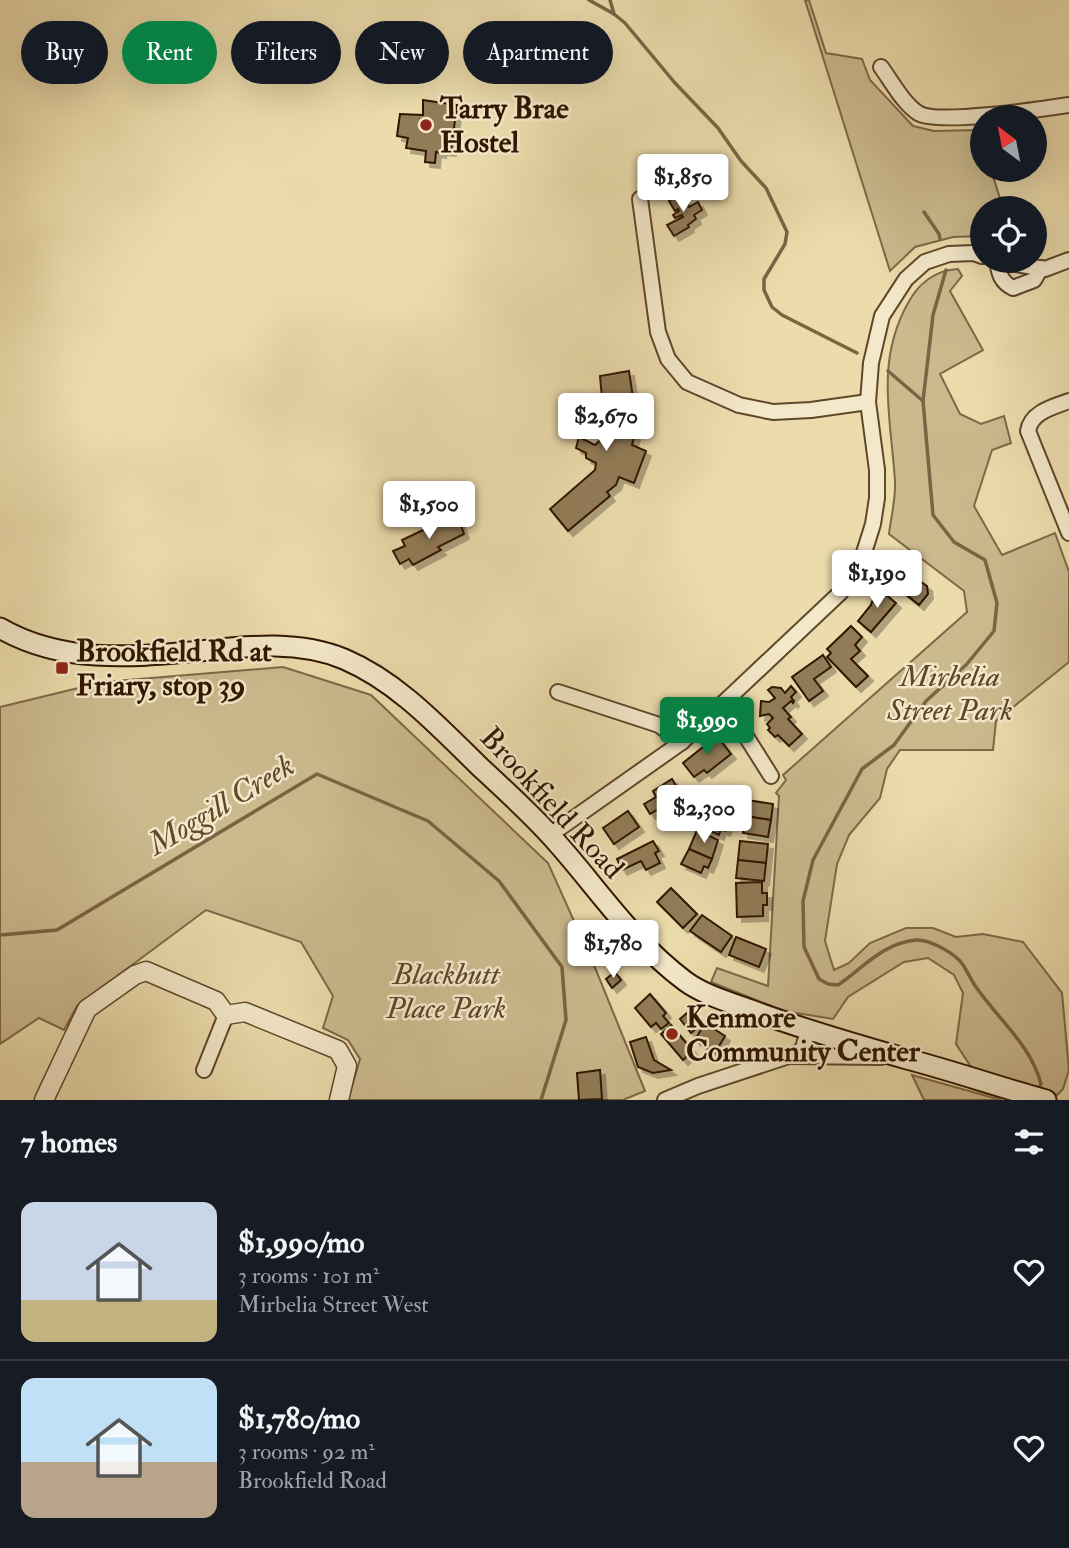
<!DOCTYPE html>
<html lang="en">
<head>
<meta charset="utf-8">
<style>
  body { margin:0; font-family:"IM FELL Double Pica",serif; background:#242831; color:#f1f3f6; height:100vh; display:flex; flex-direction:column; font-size:26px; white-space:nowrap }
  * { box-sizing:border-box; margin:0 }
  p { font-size:23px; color:#9ea1a6 }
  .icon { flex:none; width:38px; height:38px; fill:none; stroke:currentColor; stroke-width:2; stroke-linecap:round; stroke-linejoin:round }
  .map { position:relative; height:1100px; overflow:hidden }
  .sheet { display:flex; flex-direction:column; background:#171b24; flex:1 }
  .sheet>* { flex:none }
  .top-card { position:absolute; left:21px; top:21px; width:700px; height:63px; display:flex; gap:14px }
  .needle { width:46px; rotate:328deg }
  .buttons { position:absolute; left:970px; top:105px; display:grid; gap:14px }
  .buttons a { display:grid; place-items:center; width:77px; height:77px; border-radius:50%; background:#171b24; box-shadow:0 7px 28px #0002; font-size:35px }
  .price { position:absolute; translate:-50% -60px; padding:0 16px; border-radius:7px; background:#fff; color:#222; font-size:23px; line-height:46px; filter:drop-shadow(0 2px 4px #0008) }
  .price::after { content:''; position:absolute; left:50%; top:42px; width:21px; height:16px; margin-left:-10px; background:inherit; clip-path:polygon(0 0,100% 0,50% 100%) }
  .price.current { background:#0b8043; color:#fff }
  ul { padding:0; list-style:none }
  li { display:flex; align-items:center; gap:21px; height:175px; padding:0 21px }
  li+li { border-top:2px solid #363941 }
  li span { display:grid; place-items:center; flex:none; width:196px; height:140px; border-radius:14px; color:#555 }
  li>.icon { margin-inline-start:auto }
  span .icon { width:84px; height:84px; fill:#fffc; stroke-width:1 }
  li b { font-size:30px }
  h2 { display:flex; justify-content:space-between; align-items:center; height:84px; padding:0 21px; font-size:30px }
  .chip { padding:0 24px; border-radius:32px; background:#171b24; box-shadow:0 7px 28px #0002; font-size:24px; line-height:63px }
  .chip.current { background:#0b8043; color:#fff }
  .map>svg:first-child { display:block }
  .green { fill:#ccba8f; stroke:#7e6848; stroke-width:2 }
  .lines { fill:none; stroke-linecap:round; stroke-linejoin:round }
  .stream { stroke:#7a6444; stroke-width:3.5 }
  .building { fill:#927c59; stroke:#301500; stroke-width:2; filter:url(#shadow) }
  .minor-casing { stroke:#5f472b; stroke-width:18 }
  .tertiary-casing { stroke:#5f472b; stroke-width:21 }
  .secondary-casing { stroke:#301500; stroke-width:23 }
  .minor { stroke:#f3e8c9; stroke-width:14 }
  .tertiary { stroke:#f3e8c9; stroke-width:18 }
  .secondary { stroke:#f3e8c9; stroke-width:19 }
  .poi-dot { fill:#8f2418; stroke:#f3e8c9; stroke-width:2.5 }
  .labels { text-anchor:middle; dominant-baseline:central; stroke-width:5; stroke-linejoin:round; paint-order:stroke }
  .poi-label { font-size:30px; font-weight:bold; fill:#301500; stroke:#f3e8c9; text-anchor:start }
  .park-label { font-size:30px; font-style:italic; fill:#5f472b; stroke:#f3e8c9 }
  .street-label { font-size:30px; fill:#301500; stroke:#f3e8c9 }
  .water-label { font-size:32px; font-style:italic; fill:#62492e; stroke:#f3e8c9 }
</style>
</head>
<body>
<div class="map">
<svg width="1069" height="1100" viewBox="0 0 1069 1100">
  <defs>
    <filter id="shadow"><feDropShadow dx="5" dy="5" stdDeviation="0" flood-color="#0004"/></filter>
  </defs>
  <rect width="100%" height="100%" fill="#ecdcac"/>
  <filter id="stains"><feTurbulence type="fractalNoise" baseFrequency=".00286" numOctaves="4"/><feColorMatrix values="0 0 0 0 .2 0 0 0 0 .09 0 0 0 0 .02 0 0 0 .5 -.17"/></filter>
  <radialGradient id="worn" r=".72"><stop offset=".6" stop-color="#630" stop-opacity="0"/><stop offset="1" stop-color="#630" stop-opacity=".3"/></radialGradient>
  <g class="green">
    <polygon points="805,0 809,0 826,53 862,59 870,80 913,126 934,131 979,130 982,141 982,170 991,170 1003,208 982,208 982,236 953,237 915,247 890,271"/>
    <path d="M958,269L962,276L950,291L983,350L940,374L960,414L981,424L1004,416L1011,443L992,450L974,506L1002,555L1055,533L1069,572V662L996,721L993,750H900L887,769L880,798L849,835L837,864L825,941L834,970L849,963L870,943L906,928H933L956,937L983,934L1023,942L1062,993L1069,1070L1063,1089L1057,1095L971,1067L956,1044L963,993L954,975L928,958L904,962L848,997L833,1019L784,1011L711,982L717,968L768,986L779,796L776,793L786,780L783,775L967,612L964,591L889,534C891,517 896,498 895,481C891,418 875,362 908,303C918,284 935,270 958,269Z"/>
    <polygon points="283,667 371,695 548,863 596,970 645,1091 623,1100 348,1100 360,1059 348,1040 323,1028 333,996 301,942 206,910 77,1006 64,1030 39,1018 0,1044 0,707 103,682"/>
    <polygon points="912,1075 1001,1100 924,1100"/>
  </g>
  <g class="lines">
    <g class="stream">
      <polyline points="589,0 614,14 625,23 675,83 718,128 741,161 766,188 787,232 785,244 764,279 764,290 772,307 782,315 857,353"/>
      <polyline points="610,0 614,14"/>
      <polyline points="924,212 939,234 940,239"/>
      <path d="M946,270L933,315L923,401L933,515L954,542L985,560L997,603L994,631L966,665L926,701L894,745L862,769L813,860L803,901L804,947L819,979L828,984L838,985C863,968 883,943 916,940C928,939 950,951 959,960C966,967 970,979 976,987C998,1019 1031,1045 1041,1084L1038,1092"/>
      <polyline points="888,371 923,401"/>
      <polyline points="0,935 57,930 317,774 428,821 499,881 562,967 566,1020 541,1100"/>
    </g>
  </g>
  <g class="building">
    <polygon points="423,100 457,105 451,151 441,150 441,153 436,152 435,163 425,162 426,151 406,148 408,138 397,136 400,114 423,115"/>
    <polygon points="681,193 689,207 698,202 702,210 694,215 696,219 688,225 689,227 674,236 667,225 683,217 682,215 675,218 673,215 679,211 678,209 675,211 669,201"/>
    <polygon points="629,371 637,424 633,425 635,435 632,445 646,451 634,483 619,477 616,485 607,492 610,496 568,531 550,509 595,470 596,463 586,458 586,453 576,448 579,437 595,445 599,441 606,442 600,376"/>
    <polygon points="457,514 464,534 438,547 441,550 413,565 409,559 400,564 393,551 405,546 402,540"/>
    <polygon points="906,563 914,577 927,586 928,594 919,605 882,575 888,568"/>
    <polygon points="877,587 896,603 871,632 858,621 871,605"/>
    <polygon points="851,626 862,637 855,645 860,651 851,659 868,676 856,687 827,657 831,653 827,649"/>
    <polygon points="823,655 831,667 814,679 823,691 809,701 792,677"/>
    <polygon points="791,686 796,692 791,697 794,701 793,703 791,701 783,708 791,717 788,719 802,734 789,746 778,735 775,737 768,730 770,728 767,724 773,718 769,714 760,716 761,701 769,702 775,698 768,690 772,687 781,688 785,693"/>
    <polygon points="717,736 731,754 707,773 704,770 694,777 683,763"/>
    <polygon points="672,779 688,805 663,821 657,810 650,814 644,804 656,797 653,791"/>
    <polygon points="715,792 735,801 731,808 735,810 730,820 707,810"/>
    <polygon points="747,800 773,804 771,820 745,816"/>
    <polygon points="707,810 730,820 725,831 721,829 719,835 699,826"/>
    <polygon points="628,811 639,827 614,844 603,828"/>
    <polygon points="745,816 771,820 768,837 743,833"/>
    <polygon points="697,830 718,840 712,859 689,849"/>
    <polygon points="653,841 659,851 655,853 660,863 646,870 641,861 622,870 617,859"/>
    <polygon points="740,841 768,844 766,863 738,860"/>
    <polygon points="689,849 712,859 708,868 704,866 701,873 681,864"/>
    <polygon points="738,860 766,863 764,881 736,878"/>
    <polygon points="762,882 762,893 767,893 767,905 763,905 763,916 737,917 736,883"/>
    <polygon points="671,888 697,914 683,928 657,902"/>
    <polygon points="702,915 732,936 721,952 690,931"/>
    <polygon points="736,937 766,949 759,967 729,955"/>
    <polygon points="615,972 621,980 612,988 606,979"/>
    <polygon points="650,994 666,1013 663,1016 669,1023 661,1029 656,1023 651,1027 635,1008"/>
    <polygon points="687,1013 698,1027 691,1033 680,1019"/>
    <polygon points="705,1023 725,1036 715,1053 695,1040"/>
    <polygon points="671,1025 693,1051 683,1060 661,1034"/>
    <polygon points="646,1037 654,1060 671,1070 653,1073 638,1067 630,1042"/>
    <polygon points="600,1070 602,1099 579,1100 577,1073"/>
  </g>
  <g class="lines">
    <g class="minor-casing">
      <g id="minor">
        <path d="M881,67C892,82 903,103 918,113C936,125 1043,109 1069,105"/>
        <polyline points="640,199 658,332 668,359 687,382 739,405 773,412 811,410 868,402"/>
        <path d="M997,261C999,274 1001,282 1013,288L1034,280L1041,268"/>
        <polyline points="998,261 1045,269 1069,260"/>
        <path d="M1069,401C1053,407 1031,412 1028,431L1069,533"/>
        <polyline points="558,692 659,725 682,742"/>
        <polyline points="721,705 737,722 771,776"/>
        <polyline points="550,835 682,742 840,593 862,559 873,524 877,498 877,470 868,402 871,363 882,316 906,279 925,262 949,254 974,253 982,256"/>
        <polyline points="792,1056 881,1057"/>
        <polyline points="204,1070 226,1015"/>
        <polyline points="665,1100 698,1086 798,1053 803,1048 808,1031"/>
      </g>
    </g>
    <g class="tertiary-casing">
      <polyline id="tertiary" points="44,1100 87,1009 135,975 146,971 216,1001 226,1015 245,1012 338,1050 347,1066 339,1100"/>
    </g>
    <g class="secondary-casing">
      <path id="secondary" d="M0,628C62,664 132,657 200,651C248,646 298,640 344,659C398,682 439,727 480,767C504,789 528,811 550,835C595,884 630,940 685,981C704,995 729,1002 751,1010C802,1029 854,1044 907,1059C953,1071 999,1087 1046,1100"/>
    </g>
    <use href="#minor" class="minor"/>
    <use href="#tertiary" class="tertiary"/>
    <use href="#secondary" class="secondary"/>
  </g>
  <g class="poi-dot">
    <circle cx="426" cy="125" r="7"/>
    <rect x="55" y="661" width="14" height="14" rx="3.5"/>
    <circle cx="672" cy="1034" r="7"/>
  </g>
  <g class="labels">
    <g class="poi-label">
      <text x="440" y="108">Tarry Brae<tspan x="440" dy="34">Hostel</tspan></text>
      <text x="76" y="651">Brookfield Rd at<tspan x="76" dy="34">Friary, stop 39</tspan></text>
      <text x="686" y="1017">Kenmore<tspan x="686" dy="34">Community Center</tspan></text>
    </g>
    <g class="park-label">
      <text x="950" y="676">Mirbelia<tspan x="950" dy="34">Street Park</tspan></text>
      <text x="446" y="974">Blackbutt<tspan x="446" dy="34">Place Park</tspan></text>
    </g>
    <g class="street-label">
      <text transform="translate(552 803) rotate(47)">Brookfield Road</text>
    </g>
    <g class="water-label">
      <text transform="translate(221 805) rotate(-31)">Moggill Creek</text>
    </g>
  </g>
  <rect width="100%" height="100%" filter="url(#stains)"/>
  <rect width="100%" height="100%" fill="url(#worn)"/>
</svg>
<div class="buttons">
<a><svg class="needle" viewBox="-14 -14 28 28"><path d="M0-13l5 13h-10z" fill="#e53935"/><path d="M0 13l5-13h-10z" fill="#9ea1a6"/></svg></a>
<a><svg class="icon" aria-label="locate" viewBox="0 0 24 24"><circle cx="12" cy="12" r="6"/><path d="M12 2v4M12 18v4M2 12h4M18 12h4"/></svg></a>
</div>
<b class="price" style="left:683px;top:214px">$1,850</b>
<b class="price" style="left:606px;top:453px">$2,670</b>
<b class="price" style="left:429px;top:541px">$1,500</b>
<b class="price" style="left:877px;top:610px">$1,190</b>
<b class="price current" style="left:707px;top:757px">$1,990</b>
<b class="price" style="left:704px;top:845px">$2,300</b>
<b class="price" style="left:613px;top:980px">$1,780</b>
<div class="top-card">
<a class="chip">Buy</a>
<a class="chip current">Rent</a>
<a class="chip">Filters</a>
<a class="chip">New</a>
<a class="chip">Apartment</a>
</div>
</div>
<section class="sheet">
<h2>7 homes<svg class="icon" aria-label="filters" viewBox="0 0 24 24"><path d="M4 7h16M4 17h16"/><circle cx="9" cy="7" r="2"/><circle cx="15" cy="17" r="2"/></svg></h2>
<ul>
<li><span style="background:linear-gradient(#c9d6e8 70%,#c2b280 0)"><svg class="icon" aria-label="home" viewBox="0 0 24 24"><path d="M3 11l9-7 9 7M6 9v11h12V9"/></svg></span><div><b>$1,990/mo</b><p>3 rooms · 101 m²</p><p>Mirbelia Street West</p></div><svg class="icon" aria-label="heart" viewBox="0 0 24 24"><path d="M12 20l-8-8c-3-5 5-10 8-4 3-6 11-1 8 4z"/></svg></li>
<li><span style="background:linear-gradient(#bfe0f5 60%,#b9a48a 0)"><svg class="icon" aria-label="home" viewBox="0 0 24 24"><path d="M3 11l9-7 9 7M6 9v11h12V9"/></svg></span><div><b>$1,780/mo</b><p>3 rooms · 92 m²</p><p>Brookfield Road</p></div><svg class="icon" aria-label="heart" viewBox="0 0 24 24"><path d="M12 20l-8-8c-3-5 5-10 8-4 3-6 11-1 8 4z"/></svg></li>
</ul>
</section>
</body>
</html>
